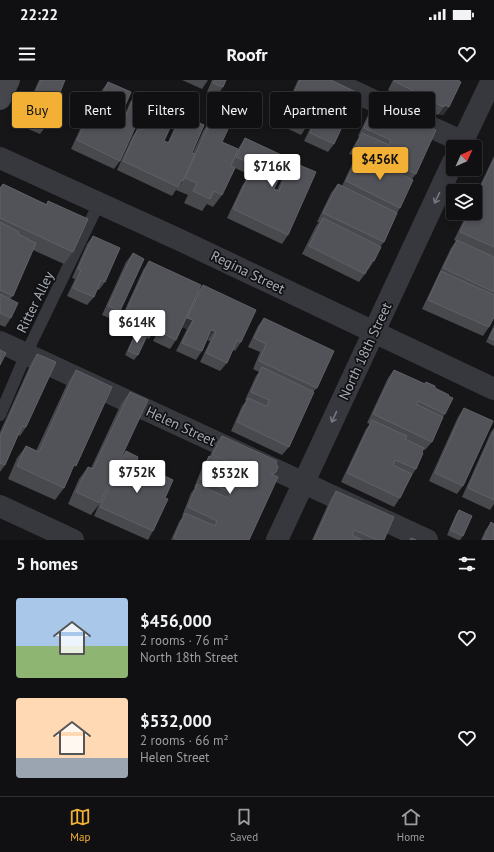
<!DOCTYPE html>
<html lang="en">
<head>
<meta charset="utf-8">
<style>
  body { margin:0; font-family:"PT Sans",sans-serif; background:#19191b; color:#f1f3f6; height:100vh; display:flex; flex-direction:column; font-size:15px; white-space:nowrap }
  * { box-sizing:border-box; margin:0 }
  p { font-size:13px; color:#9c9d9f }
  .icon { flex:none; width:22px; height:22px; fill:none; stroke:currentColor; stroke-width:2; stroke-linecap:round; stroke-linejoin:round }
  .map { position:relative; height:460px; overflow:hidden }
  .drawer { display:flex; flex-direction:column; background:#101012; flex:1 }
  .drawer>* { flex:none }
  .banner { position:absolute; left:12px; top:12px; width:470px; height:36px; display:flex; gap:8px }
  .needle { width:26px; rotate:45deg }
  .tools { position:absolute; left:446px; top:60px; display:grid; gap:8px }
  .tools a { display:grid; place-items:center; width:36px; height:36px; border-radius:4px; background:#101012; box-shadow:0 2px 6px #0003,0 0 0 1px #303032; font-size:20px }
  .price { position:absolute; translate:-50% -34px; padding:0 9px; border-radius:4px; background:#fff; color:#222; font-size:13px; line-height:26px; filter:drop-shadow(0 1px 2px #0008) }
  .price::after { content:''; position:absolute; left:50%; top:24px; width:12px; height:9px; margin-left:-6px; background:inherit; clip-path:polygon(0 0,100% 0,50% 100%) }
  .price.current { background:#f2b134; color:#111 }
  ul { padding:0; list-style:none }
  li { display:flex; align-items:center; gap:12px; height:100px; padding:0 16px }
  li span { display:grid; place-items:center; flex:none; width:112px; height:80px; border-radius:4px; color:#555 }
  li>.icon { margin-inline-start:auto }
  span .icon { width:48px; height:48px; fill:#fffc; stroke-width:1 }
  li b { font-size:17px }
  h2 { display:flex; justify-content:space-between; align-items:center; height:48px; padding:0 16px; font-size:17px }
  .pill { padding:0 14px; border-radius:4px; background:#101012; box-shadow:0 2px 6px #0003,0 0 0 1px #303032; font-size:14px; line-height:36px }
  .pill.current { background:#f2b134; color:#111 }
  .status { display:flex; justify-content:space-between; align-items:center; height:28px; padding:0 20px; background:#101012; direction:ltr }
  .status svg { height:11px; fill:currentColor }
  header { display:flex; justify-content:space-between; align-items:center; height:52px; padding:0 16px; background:#101012; font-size:18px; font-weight:700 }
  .tab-bar { display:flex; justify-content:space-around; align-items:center; height:56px; border-top:1px solid #303032; background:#101012; font-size:11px; color:#9c9d9f }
  .tab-bar a { display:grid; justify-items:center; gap:2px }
  .tab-bar .current { color:#f2b134 }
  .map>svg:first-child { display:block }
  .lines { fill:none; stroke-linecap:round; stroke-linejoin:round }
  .service { stroke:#37383d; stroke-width:12 }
  .minor { stroke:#37383d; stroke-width:22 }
  .secondary { stroke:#45474d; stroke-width:22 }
  .wall { fill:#47494d; fill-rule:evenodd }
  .shaded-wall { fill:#2f3033 }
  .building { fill:#525359; stroke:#5f6168 }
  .oneway { stroke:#757881 }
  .labels { text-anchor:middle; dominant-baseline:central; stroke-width:3.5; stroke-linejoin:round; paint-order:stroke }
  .street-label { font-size:14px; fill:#a8adb8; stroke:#111113 }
</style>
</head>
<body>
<div class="status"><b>22:22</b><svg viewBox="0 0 49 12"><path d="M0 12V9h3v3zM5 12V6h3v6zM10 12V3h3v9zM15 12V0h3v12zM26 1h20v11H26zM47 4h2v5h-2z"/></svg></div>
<header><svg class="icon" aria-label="menu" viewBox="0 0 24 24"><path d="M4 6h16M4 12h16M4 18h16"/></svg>Roofr<svg class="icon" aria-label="heart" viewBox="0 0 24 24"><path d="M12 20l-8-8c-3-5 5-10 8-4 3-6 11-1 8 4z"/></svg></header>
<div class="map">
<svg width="494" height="460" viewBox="0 0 494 460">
  <rect width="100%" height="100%" fill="#161618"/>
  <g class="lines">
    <polyline class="service" points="0,335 26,274 99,123"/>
    <g class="minor">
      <polyline points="329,0 463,62"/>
      <polyline points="460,67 492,0"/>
      <polyline points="0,78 182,161 494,309"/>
      <polyline points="0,262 427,460"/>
      <polyline points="0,426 73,460"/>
      <polyline points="277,460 453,82"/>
    </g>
    <polyline class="secondary" points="0,19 9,0"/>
  </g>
  <g class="wall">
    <polygon points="39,0 65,0 46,46 40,54 19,45"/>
    <polygon points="182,0 208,0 202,9"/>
    <polygon points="212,0 226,0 223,7 217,16 207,12"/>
    <polygon points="298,0 331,0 334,64 328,72 304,61 314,40 311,38 307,46 301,55 280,45 288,28 286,27"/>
    <polygon points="393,0 460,0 449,27 443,35 439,34 438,35 405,20 406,19 388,10"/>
    <polygon points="108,2 119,40 122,42 130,22 136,13 120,81 114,89 71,69 86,36 92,28 94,29 102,10"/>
    <polygon points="376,22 393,29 394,27 403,34 416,94 412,99 400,128 397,133 384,162 380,167 374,181 368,190 367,189 365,194 359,202 302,174 316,146 319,142 317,142 331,113 338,104 342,106 353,82 357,77 349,74 356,62 359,57 358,56 370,31"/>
    <polygon points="151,29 164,61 168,62 176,44 182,35 192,73 193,73 203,51 211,39 222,62 238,69 245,58 288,78 274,109 277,110 286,90 292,82 288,155 282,164 227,138 242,106 248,97 250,99 256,86 254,85 248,94 235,88 222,115 213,127 207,124 202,131 184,123 188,115 176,110 172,116 117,90 132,57 138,48 140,49 145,38"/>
    <polygon points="494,76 494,237 489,247 483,256 422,229 451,168 456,161 454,160 467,133 475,133 475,116"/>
    <polygon points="3,104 46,124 48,121 73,172 64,184 33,170 13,216 10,219 11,238 5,247 0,245 0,107"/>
    <polygon points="93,156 105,202 99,210 97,209 94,217 87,225 67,216 75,199 72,198 87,164"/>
    <polygon points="133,173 120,231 114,240 102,235 126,182"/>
    <polygon points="149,181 199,210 203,205 241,262 235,271 233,270 227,283 220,291 200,282 210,261 207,260 202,271 196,280 176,271 187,249 182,247 176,260 170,269 153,261 160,247 157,245 155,250 149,259 118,245 143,190"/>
    <polygon points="264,238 317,308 313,312 289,367 282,375 231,351 242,326 246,321 245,320 256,296 259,292 253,289 260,272 248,267 258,246"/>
    <polygon points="494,245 494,266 486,262"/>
    <polygon points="136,253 138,275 134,280 125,275 133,258"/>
    <polygon points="37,274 26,347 20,356 18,355 5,385 0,392 0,352 31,283"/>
    <polygon points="76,290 71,393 64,408 55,420 8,399 17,378 26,366 36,371 68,302"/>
    <polygon points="394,290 425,304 426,302 435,308 445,334 443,337 432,362 425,370 423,369 416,389 410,398 400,418 394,427 341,402 366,349 370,344 367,343 388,298"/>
    <path d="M130,312L121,379L126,371L137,381L138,406L142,408L146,399L152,390L165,418L153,451L148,460L94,436L103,415L100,423L91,435L68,424L79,399L88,387L91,388L121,324ZM115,390L118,391L115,396V395L109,404Z"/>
    <polygon points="464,328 463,406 457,414 429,401 458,337"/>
    <polygon points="494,348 494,424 490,430 462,417 491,352"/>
    <polygon points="222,356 276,383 276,392 274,395 249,460 171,460 179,442 183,436 182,436 191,413 195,408 194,408 203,385 209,376 210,376 215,364"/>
    <polygon points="336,411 384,460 312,460 330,420"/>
    <polygon points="459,430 463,456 460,460 458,460 447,455 456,434"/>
    <polygon points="491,442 494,460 481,460 485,451"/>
  </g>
  <g class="shaded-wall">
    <polygon points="445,25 449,27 443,35 439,34"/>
    <polygon points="258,76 262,77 256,86 254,85"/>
    <polygon points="181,101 183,101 176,110 178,107"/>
    <polygon points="161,236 164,237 158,246 155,245"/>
    <polygon points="187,238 193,240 187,249 181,247"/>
    <polygon points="211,250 214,251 208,260 205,259"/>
    <polygon points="121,381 124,382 118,391 115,390"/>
  </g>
  <g class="building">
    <polygon points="41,0 65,0 46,46 25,36"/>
    <polygon points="215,0 226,0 223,7 213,3"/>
    <polygon points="300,0 331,0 358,13 334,64 310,53 320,31 315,29 307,46 286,36 294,19 292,18"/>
    <polygon points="395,0 457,0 461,2 449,27 445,25 444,27 411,12 412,10 394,1"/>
    <polygon points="108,2 131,12 119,40 123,42 136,13 148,19 120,81 77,60 92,28 96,30"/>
    <polygon points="376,22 393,30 394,27 405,32 403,34 436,50 416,94 356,65 362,53 389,65 391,60 364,48"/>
    <polygon points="151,29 174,39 164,61 169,63 182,35 204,45 192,73 195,74 183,101 181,101 178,107 123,81 138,48 142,50"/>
    <polygon points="211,39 229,47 222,62 238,69 231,86 235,88 222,115 214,111 210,119 193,111 197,103 185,98"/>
    <polygon points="245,58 288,78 274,109 279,111 292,82 316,92 288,155 233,129 248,97 251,100 262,77 258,76 254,85 236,77"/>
    <polygon points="359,74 413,100 400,128 346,101"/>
    <polygon points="494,79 494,167 460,152 469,133 475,133 475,120"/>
    <polygon points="3,104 47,125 48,121 88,139 73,172 0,138 0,109"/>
    <polygon points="338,104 397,133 384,162 323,133"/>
    <polygon points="323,138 381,167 374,181 372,180 365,194 309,166"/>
    <polygon points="0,142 19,152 18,154 36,163 13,216 0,210"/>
    <polygon points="93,156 120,168 105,202 101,200 94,217 73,208 81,190 78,189"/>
    <polygon points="457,160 494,177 494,212 443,188"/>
    <polygon points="133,173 144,179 120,231 108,226"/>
    <polygon points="149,181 201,205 176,260 160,252 166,238 164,237 161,236 155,250 124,236"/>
    <polygon points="441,191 494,215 494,237 489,247 428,220"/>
    <polygon points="203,205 256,230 241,262 237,260 227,283 206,273 216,252 214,251 211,250 202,271 182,263 193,240 187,238"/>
    <polygon points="0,214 18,223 11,238 0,233"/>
    <polygon points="264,238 334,271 317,308 259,281 266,264 254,258"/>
    <polygon points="494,248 494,260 489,258"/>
    <polygon points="136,253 146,258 138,275 128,271"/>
    <polygon points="0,270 6,273 0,285"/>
    <polygon points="37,274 56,282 26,347 22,346 5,385 0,383 0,357"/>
    <polygon points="262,287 314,312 289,367 237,342 248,318 266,326 268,324 269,320 251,312"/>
    <polygon points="76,290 112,307 76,386 74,385 64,408 17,386 26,366 39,372"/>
    <polygon points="394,290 425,304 426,302 435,306 435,308 449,315 448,316 453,318 445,334 418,321 416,324 443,337 432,362 373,334"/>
    <polygon points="130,312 148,320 100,423 76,412 88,387 93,389"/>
    <polygon points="464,328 493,341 463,406 435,393"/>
    <polygon points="372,340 407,356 405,359 424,368 422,372 423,373 416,389 395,380 393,385 412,394 400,418 347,393"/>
    <polygon points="494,350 494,420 468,408"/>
    <polygon points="222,356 277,381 276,383 278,387 276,392 271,394 278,397 249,460 177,460 174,458 185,433 215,446 217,441 188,427 197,404 228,418 231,413 200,399 209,376 241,390 242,388 212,375"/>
    <polygon points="126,371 138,377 137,381 148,386 138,406 143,408 152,390 173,400 165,418 168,419 153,451 100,427 115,395 117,396 124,382 121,381"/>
    <polygon points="336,411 394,437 384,460 377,460 354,450 352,455 362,460 314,460"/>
    <polygon points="459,430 472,436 463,456 450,450"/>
    <polygon points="491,442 494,444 494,460 483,460"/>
    <polygon points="411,458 416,460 410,460"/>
  </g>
  <defs><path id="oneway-shaft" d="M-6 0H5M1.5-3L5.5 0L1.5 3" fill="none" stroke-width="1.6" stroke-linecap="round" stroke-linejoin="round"/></defs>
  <g class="oneway">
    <use href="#oneway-shaft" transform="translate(437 118) rotate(115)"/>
    <use href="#oneway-shaft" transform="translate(334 337) rotate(115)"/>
  </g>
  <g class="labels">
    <g class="street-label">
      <text transform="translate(248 192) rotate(26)">Regina Street</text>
      <text transform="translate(35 222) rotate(-64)">Ritter Alley</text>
      <text transform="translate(365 271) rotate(-65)">North 18th Street</text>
      <text transform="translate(181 346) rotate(25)">Helen Street</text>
    </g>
  </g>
</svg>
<div class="tools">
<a><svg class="needle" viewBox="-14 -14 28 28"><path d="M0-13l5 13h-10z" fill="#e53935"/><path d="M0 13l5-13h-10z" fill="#9c9d9f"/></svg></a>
<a><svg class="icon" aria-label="layers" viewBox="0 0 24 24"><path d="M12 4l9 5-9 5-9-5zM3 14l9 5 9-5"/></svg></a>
</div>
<b class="price current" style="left:380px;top:101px">$456K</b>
<b class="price" style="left:272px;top:108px">$716K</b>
<b class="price" style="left:137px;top:264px">$614K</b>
<b class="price" style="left:137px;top:414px">$752K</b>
<b class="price" style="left:230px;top:415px">$532K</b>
<div class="banner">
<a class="pill current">Buy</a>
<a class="pill">Rent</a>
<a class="pill">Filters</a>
<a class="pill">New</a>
<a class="pill">Apartment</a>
<a class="pill">House</a>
</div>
</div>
<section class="drawer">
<h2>5 homes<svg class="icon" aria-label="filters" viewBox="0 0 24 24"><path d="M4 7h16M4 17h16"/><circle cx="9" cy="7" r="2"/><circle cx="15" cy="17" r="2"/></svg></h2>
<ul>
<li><span style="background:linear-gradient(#a9c7e8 60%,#8fb573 0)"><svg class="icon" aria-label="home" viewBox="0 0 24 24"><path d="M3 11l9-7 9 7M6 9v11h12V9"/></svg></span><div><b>$456,000</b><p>2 rooms · 76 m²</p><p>North 18th Street</p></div><svg class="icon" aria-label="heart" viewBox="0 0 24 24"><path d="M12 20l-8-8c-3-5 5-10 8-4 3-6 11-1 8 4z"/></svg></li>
<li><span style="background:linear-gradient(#ffd9b3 75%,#9aa5b1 0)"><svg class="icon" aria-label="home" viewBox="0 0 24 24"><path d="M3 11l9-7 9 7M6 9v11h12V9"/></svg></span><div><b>$532,000</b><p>2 rooms · 66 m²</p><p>Helen Street</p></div><svg class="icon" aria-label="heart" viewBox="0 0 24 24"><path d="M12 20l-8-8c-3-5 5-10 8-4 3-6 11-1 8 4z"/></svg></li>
</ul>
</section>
<nav class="tab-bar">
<a class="current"><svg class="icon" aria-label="map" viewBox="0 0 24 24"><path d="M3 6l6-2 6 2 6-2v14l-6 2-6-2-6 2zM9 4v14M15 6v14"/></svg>Map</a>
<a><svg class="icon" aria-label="saved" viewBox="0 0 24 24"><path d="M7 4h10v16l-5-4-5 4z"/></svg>Saved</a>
<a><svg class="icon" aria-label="home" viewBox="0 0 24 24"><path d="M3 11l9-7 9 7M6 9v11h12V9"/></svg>Home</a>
</nav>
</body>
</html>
